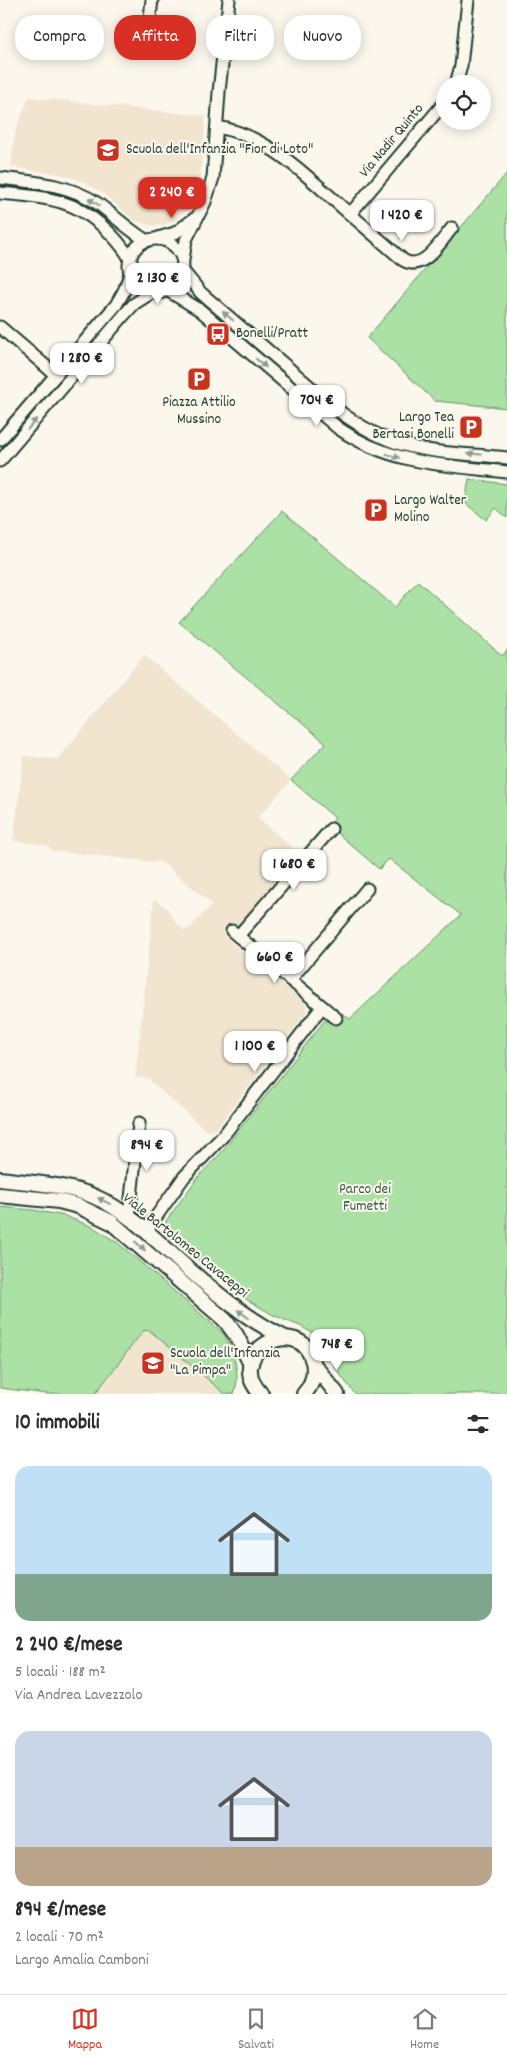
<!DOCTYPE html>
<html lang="it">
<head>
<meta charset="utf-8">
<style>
  body { margin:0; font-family:Dekko,sans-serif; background:#f7f7f7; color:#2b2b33; height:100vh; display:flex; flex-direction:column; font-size:19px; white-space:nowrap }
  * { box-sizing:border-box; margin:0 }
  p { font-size:16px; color:#7c7c81 }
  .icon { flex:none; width:28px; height:28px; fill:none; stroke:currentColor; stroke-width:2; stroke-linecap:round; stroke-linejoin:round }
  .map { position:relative; height:1394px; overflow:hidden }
  .drawer { display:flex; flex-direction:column; background:#fff; flex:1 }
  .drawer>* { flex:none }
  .banner { position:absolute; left:15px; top:15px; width:478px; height:45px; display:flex; gap:10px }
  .fabs { position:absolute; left:436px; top:75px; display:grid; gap:10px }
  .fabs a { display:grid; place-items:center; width:55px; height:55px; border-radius:50%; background:#fff; box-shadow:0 2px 12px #0003; font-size:25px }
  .price { position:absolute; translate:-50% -42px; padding:0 11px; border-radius:10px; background:#fff; color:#222; font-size:16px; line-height:32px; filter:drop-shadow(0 1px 2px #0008) }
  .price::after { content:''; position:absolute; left:50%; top:30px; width:15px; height:11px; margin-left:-8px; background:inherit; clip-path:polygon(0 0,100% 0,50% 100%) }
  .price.current { background:#d93025; color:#fff }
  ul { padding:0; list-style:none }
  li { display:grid; align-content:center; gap:10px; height:265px; padding:0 15px }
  li span { display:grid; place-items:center; height:155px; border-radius:15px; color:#555 }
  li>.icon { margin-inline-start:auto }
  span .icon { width:90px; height:90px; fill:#fffc; stroke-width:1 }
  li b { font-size:21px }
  h2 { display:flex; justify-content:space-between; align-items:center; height:60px; padding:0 15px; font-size:21px }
  .tag { padding:0 18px; border-radius:20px; background:#fff; box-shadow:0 2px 12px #0003; font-size:18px; line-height:45px }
  .tag.current { background:#d93025; color:#fff }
  .menu { display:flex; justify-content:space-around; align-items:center; height:70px; border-top:1px solid #e1e1e2; background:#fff; font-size:14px; color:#7c7c81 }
  .menu a { display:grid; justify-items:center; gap:2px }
  .menu .current { color:#d93025 }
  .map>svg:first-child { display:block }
  .built { fill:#f1e5d0 }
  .green { fill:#abe1a4; stroke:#658f6c }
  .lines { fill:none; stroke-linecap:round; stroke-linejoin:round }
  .minor-casing { stroke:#1f3d34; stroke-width:15 }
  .tertiary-casing { stroke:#1f3d34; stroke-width:18 }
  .minor { stroke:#fbf7ec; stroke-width:11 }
  .tertiary { stroke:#fbf7ec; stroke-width:14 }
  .oneway { fill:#8d9a90 }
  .labels { text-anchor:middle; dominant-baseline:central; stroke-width:4; stroke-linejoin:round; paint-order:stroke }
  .street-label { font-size:15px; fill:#1f3d34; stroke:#fbf7ec }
  .poi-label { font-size:15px; fill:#1f3d34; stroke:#fbf7ec; text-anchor:start }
  .park-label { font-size:15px; fill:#3b5e4a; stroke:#fbf7ec }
</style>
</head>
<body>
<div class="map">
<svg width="507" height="1394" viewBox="0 0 507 1394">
  <rect width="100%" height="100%" fill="#fbf7ec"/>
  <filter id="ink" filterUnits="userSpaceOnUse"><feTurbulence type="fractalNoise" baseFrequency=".02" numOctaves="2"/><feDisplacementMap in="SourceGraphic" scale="10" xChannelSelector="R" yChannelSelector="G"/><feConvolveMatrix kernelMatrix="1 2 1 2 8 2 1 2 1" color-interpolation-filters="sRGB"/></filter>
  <g filter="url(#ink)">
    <g class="built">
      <polygon points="29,97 206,116 200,177 192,200 185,211 175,220 164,225 155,226 146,224 135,221 104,194 85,183 65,175 11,167 15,132"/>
      <polygon points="144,655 291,780 258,818 300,854 238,927 233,924 224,936 305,1003 307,1012 215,1130 207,1131 151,1082 151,1079 135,1077 154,899 166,907 175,921 184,930 190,928 212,904 160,861 154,862 53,851 46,845 13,841 24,756 58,759"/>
      <polygon points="149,1330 225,1394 95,1394 143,1331"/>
    </g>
    <g class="green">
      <polygon points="507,173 507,408 435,401 367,338"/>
      <polygon points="469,479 507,484 507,518 496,508 486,520 465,503"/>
      <polygon points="282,511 395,607 418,581 502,656 507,650 507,1394 355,1394 336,1369 327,1350 316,1335 300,1326 273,1315 246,1299 168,1235 165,1229 166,1221 198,1177 221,1153 325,1020 333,1025 342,1013 350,1019 461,915 389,859 379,869 329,826 335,818 291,780 326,743 179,622"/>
      <path d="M0,1207L33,1210L65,1216L93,1227L118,1243L224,1334C234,1354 241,1372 234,1394H225L149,1330L143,1331L95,1394H47L0,1388Z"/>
    </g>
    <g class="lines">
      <g class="minor-casing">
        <g id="minor">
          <polyline points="149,25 152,0"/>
          <polyline points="456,84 461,66 468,0"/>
          <path d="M217,127C271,136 310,180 350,214L445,102"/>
          <path d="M0,178C34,182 68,184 97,203C115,216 127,229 147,241"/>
          <path d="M0,193C20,195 41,196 61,202C89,210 116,235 131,260"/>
          <path d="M350,214L403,260C423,273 441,241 452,228"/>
          <polyline points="158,238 175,233 194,219"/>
          <circle cx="156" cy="266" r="27"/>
          <polyline points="183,260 186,240 205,202 213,178 219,92 229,0"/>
          <path d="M183,271L201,293L336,409C356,424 379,438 404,445C435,454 474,454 507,458"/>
          <path d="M167,290L200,310L338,428C391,465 446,465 507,472"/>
          <polyline points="0,327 56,375"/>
          <polyline points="0,440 116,305 124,291 130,274"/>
          <polyline points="0,461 124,315 134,304 151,293"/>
          <polyline points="232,931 336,1018"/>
          <polyline points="238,936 331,829"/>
          <polyline points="290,980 367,889"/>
          <polyline points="129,1217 139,1123"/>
          <polyline points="146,1231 184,1177 223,1136 322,1007"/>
        </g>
      </g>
      <g class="tertiary-casing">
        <g id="tertiary">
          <path d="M0,1179C31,1183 64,1184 93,1196C126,1210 152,1236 178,1260C212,1290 245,1318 285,1338"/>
          <polyline points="0,1195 59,1201 78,1206 111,1222 225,1320 236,1335 251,1364"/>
          <polyline points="314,1365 337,1394"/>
          <path d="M261,1394C221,1352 301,1311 313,1362C316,1375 312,1385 304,1394"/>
        </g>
      </g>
      <use href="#minor" class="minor"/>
      <use href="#tertiary" class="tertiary"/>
    </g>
    <defs><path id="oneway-solid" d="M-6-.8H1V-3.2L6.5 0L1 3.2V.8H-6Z" transform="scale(1.25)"/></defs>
    <g class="oneway">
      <use href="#oneway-solid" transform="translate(94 202) rotate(-148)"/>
      <use href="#oneway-solid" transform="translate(228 316) rotate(-139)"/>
      <use href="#oneway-solid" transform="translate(261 363) rotate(40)"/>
      <use href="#oneway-solid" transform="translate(32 424) rotate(-50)"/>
      <use href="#oneway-solid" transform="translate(475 454) rotate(-174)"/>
      <use href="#oneway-solid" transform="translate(393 456) rotate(18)"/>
      <use href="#oneway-solid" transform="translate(104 1201) rotate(-153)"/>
      <use href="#oneway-solid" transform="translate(140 1246) rotate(42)"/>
      <use href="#oneway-solid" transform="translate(243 1314) rotate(-144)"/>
    </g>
  </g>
  <defs>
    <g id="school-square" transform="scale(1.25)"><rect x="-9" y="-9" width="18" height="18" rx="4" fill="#c8321e" stroke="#fbf7ec"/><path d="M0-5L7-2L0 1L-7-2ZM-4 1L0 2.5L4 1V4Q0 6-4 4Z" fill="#fff"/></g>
    <g id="bus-square" transform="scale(1.25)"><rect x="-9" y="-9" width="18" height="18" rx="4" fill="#c8321e" stroke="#fbf7ec"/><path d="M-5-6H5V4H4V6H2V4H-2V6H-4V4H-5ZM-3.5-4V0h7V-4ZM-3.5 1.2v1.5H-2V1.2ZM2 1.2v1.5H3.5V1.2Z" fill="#fff"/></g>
    <g id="parking-square" transform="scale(1.25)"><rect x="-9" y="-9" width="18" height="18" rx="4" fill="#c8321e" stroke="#fbf7ec"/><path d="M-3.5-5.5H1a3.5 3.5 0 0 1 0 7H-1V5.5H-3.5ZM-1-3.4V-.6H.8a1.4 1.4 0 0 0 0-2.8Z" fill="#fff"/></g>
  </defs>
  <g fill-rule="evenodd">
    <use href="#school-square" x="108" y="150"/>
    <use href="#bus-square" x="218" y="334"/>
    <use href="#parking-square" x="199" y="379"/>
    <use href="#parking-square" x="471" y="427"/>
    <use href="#parking-square" x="376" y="510"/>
    <use href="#school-square" x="153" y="1363"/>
  </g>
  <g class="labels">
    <g class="street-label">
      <text transform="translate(392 141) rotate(-50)">Via Nadir Quinto</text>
      <text transform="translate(185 1246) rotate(39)">Viale Bartolomeo Cavaceppi</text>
    </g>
    <g class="poi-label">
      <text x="126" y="150">Scuola dell'Infanzia "Fior di Loto"</text>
      <text x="236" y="334">Bonelli/Pratt</text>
      <text x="199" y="403" text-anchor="middle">Piazza Attilio<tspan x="199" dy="17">Mussino</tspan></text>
      <text x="454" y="418" text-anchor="end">Largo Tea<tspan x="454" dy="17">Bertasi Bonelli</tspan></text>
      <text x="394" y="501">Largo Walter<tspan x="394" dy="17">Molino</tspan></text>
      <text x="170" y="1354">Scuola dell'Infanzia<tspan x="170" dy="17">"La Pimpa"</tspan></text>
    </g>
    <g class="park-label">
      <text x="365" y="1190">Parco dei<tspan x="365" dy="17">Fumetti</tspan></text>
    </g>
  </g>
</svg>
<div class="fabs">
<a><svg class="icon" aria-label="locate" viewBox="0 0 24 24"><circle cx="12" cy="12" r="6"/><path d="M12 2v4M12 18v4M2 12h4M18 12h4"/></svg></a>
</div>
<b class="price current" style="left:172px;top:219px">2 240 €</b>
<b class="price" style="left:402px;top:242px">1 420 €</b>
<b class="price" style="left:158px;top:305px">2 130 €</b>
<b class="price" style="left:82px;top:385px">1 280 €</b>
<b class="price" style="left:317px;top:427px">704 €</b>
<b class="price" style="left:294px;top:891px">1 680 €</b>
<b class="price" style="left:275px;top:984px">660 €</b>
<b class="price" style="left:255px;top:1073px">1 100 €</b>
<b class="price" style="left:147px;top:1172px">894 €</b>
<b class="price" style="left:337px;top:1371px">748 €</b>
<div class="banner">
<a class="tag">Compra</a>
<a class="tag current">Affitta</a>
<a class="tag">Filtri</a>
<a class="tag">Nuovo</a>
</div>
</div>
<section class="drawer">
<h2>10 immobili<svg class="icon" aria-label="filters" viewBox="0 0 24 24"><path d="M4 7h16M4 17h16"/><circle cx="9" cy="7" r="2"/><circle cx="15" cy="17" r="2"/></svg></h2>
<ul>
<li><span style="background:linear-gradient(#bfe0f5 70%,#7fa58c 0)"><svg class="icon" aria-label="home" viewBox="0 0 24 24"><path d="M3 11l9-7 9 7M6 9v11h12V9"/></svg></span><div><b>2 240 €/mese</b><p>5 locali · 188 m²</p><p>Via Andrea Lavezzolo</p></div></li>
<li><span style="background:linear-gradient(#c9d6e8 75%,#b9a48a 0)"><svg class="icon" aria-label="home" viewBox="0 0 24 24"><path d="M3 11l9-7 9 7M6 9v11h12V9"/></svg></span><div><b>894 €/mese</b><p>2 locali · 70 m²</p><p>Largo Amalia Camboni</p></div></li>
</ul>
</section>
<nav class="menu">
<a class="current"><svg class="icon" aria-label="map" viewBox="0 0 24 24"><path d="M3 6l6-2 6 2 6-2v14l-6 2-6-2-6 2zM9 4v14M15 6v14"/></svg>Mappa</a>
<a><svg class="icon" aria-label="saved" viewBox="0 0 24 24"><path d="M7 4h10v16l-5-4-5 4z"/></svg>Salvati</a>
<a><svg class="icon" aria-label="home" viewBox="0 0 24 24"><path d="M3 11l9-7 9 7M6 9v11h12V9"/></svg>Home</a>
</nav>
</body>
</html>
